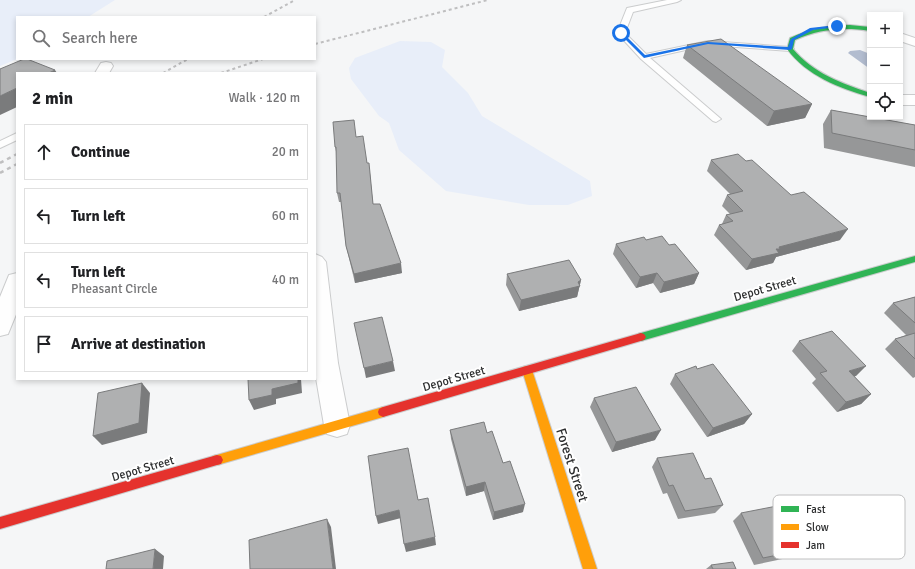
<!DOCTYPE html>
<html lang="en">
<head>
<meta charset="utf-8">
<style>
  :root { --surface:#fff; --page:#f2f2f2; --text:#202124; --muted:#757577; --line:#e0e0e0 }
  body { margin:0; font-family:Signika,sans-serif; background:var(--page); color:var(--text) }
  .controls { position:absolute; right:12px; top:12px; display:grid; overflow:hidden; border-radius:0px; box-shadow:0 2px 6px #0003 }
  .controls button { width:36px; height:36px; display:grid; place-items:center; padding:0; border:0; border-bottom:1px solid var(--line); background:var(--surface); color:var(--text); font:20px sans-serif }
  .stop { position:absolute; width:12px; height:12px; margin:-9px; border:3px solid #1a73e8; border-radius:50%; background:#fff }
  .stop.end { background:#1a73e8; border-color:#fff; box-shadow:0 1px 4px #0008 }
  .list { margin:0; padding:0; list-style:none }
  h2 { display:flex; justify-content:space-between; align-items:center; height:52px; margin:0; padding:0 16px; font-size:17px }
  h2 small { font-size:13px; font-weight:400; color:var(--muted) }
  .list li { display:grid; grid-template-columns:26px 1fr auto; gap:12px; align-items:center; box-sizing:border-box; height:56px; margin:0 8px 8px; padding:0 8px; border:1px solid var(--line); border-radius:0px }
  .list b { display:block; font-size:15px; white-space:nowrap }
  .list p { margin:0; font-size:13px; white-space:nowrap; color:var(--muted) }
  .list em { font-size:13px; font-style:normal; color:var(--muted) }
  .icon { flex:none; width:22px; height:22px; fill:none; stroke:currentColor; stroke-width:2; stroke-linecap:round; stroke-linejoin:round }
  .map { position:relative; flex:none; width:915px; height:569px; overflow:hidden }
  .search { position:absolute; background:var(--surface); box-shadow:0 2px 6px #0003; left:16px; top:16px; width:300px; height:44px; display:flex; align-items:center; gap:10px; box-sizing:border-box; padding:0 14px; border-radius:0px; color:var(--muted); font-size:15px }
  .panel { position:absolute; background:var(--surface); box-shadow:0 2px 6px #0003; left:16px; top:72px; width:300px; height:308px; border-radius:0px }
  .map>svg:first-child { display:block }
</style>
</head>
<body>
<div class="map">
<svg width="915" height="569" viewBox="0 0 915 569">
  <rect width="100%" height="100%" fill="#f5f6f7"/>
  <!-- green -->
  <path fill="#e8eef9" d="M0,0H115L88,17H17V59L0,66Z
    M400,41L431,42L445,50L442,67L468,93L482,116L590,181L592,196L568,205H529L446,191L399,150L389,123L379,116L351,79L349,68L355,58Z"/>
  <!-- water -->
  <path fill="#b2bccf" d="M860,50L870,54V69L848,53L850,51Z"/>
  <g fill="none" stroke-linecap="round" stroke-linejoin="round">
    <!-- lane casing -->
    <g stroke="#cbcccd" stroke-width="2">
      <path id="lane" d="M667,0H681L677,2L633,12L625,33L646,54L708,41L790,47L794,49L790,51L708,45L650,58L721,119L716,122L713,121L641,59L617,33L627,8Z
        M17,133V140L0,148V141Z"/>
    </g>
    <!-- street casing -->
    <g stroke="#cbcccd" stroke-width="2">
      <path id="street" d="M900,33L915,38V46L900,41Z
        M106,62L111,63L113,66L109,73H95L101,63Z
        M900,95H915V105H900Z
        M315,254L322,257L326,262L338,363L350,425L347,434L337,437L327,434L324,425L315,372Z
        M17,273V312L8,334L0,336V297L9,275Z"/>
    </g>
    <!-- fast casing -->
    <g stroke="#cbcccd" stroke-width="2">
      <path id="fast" d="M850,25L870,27V31C843,27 820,29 795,40L793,49C813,73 841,83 870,93V97C839,88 807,76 787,49L790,38C809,29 828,25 850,25Z
        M915,256V262L641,341L638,340L636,337L638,334L641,333Z"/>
    </g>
    <!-- slow casing -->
    <g stroke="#cbcccd" stroke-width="2">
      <path id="slow" d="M527,366L531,367L532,370L597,569H583L522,370L523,367Z
        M383,407L387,409L388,412L387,415L383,417L217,465L213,464L211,460L213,456L217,455Z"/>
    </g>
    <!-- jam casing -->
    <g stroke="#cbcccd" stroke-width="2">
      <path id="jam" d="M641,333L644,334L646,337L644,340L383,417L379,415L378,412L379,409L383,407Z
        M217,455L221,456L223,460L221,464L217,465L0,529V517Z"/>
    </g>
    <!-- lane -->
    <use href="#lane" fill="#fefefe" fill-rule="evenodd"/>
    <!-- street -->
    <use href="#street" fill="#fefefe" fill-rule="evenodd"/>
    <!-- fast -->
    <use href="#fast" fill="#30b455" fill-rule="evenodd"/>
    <!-- slow -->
    <use href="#slow" fill="#ff9f0a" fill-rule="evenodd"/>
    <!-- jam -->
    <use href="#jam" fill="#e5322d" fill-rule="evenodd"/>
    <!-- rail-far1 -->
    <path stroke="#bfbfc0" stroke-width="2" stroke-dasharray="3 3" stroke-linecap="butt" d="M264,17L295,0
      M315,44L488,0
      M163,73L188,59
      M221,73L263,59"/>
    <!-- rail -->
    <path stroke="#bfbfc0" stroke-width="2.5" stroke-dasharray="4 4" stroke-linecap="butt" d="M0,163L17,154
      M0,173L17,164"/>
  </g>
  <!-- wall -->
  <path fill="#969798" d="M687,45L812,104L805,118L767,126L683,58Z
    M831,110L915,125V167L824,148L823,124Z
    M356,137L367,163L370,173L373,204L402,273L355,283L346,246L341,202H339L337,193V156L335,147Z
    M711,160L840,240L776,257L773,263L746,270L714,235L719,225L722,224L726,215L730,214L722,206L727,195L730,194L707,171Z
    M646,240L669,245L699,273L694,284L660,293L653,283L636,288L613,254L616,244Z
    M507,274L581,280L577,297L519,311L506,285Z
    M915,297V377L913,378L885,349L895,339L906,335L884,313L893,303Z
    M799,341L856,376H854L871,394L861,404L837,412L812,383L816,379L792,351Z
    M697,369L752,414L744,424L707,437L670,384L675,374Z
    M594,398L655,440L612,452L590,407Z
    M450,430L487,433L503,463L523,512L493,520L484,491L466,496L451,439Z
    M657,458L705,479L723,505L715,513L678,519L667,493L663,494L652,467Z
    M741,513L802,550L792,557L754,565L733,521Z
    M711,565L736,569H706Z"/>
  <!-- shaded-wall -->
  <path fill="#7a7b7c" d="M55,70L57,73H49Z
    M17,88V107L0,115V96Z
    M812,104L805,118L767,126L774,111Z
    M848,229L840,240L776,257L773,263L746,270L752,259L776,249L779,247Z
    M401,263L402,273L355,283L354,274Z
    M657,273L653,283L636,288L640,277Z
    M699,273L694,284L660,293L664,282Z
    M581,280L577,297L519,311L521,300L578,282Z
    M393,361L395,371L366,378L364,368Z
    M866,366L856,376L840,381L849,371Z
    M298,379H301L302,393L276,399V404L254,410L249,400L272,389Z
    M142,383L150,393L147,433L102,445L93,436Z
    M871,394L861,404L837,412L846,402Z
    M752,414L744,424L707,437L713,428Z
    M661,430L655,440L612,452L616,442Z
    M485,482L484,491L466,496V487Z
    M525,504L523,512L493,520L494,512Z
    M399,510L401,518L378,524L376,516Z
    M327,519L331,527L336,569H333Z
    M435,537L436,545L406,552L404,544Z
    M155,549L164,556L163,569H153Z"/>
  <!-- building -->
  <path fill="#afb0b1" stroke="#7a7b7c" d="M721,39L812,104L774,111L687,45Z
    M24,59H27L55,70L49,73H17V88L0,96V69Z
    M831,110L915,125V150L832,133Z
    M354,120L356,137L363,136L367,163H369L373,204H380L401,263L354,274L346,246L340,193H337L336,147H335L333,122Z
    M738,154L746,161L752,160L791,195L804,192L848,229L779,247L780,249H776L779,253L752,259L719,225L733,221L726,215L743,211L727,195L743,191L711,160Z
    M662,236L669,245L675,244L699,273L664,282L657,273L640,277L616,244L644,237L646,240Z
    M569,260L581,280L578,282L580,286L521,300L507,274Z
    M915,297V323L893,303Z
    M382,317L393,361L364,368L354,323Z
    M832,331L866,366L849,371L871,394L846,402L820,373L827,371L799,341Z
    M915,333V359L895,339Z
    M713,364L752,414L713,428L675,374L696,366L697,369Z
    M248,379H298V383L272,389V395L249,400Z
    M142,383L139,423L93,436L98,393Z
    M636,387L661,430L616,442L594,398Z
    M484,422L487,433L492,431L503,463L510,461L525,504L494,512L485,482L466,487L450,430Z
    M408,448L418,500L428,498L435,537L404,544L399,510L376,516L368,456Z
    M693,453L705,479L711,478L723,505L685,511L673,485L669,486L657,458Z
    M777,506L802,550L763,558L741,513Z
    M327,519L333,569H250L249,540Z
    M155,549L153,569H106L107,561Z
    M733,562L736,569H713L711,565Z"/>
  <!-- route -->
  <path fill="#1a73e8" d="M837,25L838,27L813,30L794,40L792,49L790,50L708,44L644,58L619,33L622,32L645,55L708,42L788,47L791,39L810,28Z"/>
  <g text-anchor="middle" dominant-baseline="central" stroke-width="4" stroke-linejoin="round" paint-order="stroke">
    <!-- street labels -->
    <g font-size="12" fill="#2d2e2f" stroke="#fff">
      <text transform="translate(765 289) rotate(-16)">Depot Street</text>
      <text transform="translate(454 379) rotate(-16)">Depot Street</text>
      <text transform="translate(143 469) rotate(-16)">Depot Street</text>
    </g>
    <!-- near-street labels -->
    <g font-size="14" fill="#2d2e2f" stroke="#fff">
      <text transform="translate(572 465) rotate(72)">Forest Street</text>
    </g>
  </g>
  <!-- legend -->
  <rect x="773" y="495" width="132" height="64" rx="6" fill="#fff" stroke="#c0c0c1" stroke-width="1"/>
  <rect x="781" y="506" width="18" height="6" fill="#30b455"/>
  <rect x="781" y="524" width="18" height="6" fill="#ff9f0a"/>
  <rect x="781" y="542" width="18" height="6" fill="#e5322d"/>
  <g font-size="11" fill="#2d2e2f">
    <text x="806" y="513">Fast</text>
    <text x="806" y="531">Slow</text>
    <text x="806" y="549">Jam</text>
  </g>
</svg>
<div class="controls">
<button>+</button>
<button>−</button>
<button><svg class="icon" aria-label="locate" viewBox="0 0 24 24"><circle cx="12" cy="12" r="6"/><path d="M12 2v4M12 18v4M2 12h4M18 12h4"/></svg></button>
</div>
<div class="stop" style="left:621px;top:33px"></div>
<div class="stop end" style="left:837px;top:26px"></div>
<div class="search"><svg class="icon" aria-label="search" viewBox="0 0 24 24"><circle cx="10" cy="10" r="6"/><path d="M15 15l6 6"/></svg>Search here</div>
<section class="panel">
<h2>2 min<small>Walk · 120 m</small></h2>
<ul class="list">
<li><svg class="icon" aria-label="ahead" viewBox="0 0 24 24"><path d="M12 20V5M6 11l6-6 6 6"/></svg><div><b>Continue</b></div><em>20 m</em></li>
<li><svg class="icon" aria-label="left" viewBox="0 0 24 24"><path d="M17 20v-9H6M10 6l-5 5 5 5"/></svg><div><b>Turn left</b></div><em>60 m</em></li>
<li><svg class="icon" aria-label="left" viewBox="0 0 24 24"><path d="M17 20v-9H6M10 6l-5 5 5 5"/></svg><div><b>Turn left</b><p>Pheasant Circle</p></div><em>40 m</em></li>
<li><svg class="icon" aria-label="arrive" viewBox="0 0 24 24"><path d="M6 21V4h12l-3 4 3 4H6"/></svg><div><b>Arrive at destination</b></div></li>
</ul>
</section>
</div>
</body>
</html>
